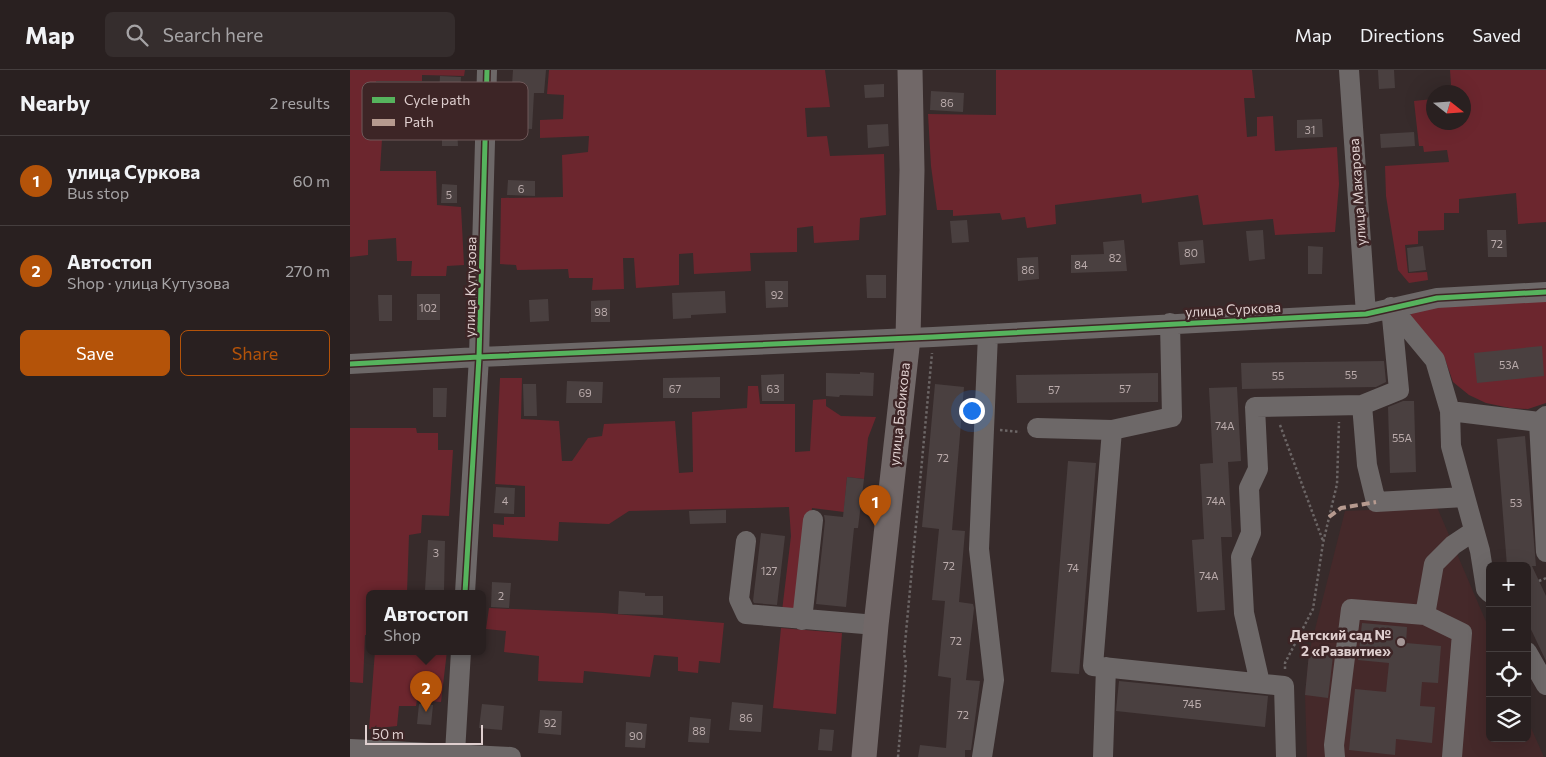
<!DOCTYPE html>
<html lang="en">
<head>
<meta charset="utf-8">
<style>
  :root { --surface:#292020; --page:#352d2d; --text:#f1f3f6; --muted:#a5a3a5; --line:#453e3e; --accent:#b45309 }
  body { margin:0; font-family:Commissioner,sans-serif; background:var(--page); color:var(--text) }
  .controls { position:absolute; right:15px; bottom:15px; display:grid; overflow:hidden; border-radius:8px; box-shadow:0 5px 20px #0002 }
  .controls button { width:45px; height:45px; display:grid; place-items:center; padding:0; border:0; border-bottom:1px solid var(--line); background:var(--surface); color:var(--text); font:25px sans-serif }
  .compass { position:absolute; left:1076px; top:15px; width:45px; height:45px; border-radius:50%; background:var(--surface); box-shadow:0 5px 20px #0002; rotate:107deg }
  .scale { position:absolute; left:15px; bottom:12px; width:118px; box-sizing:border-box; padding-left:5px; border:2px solid #dfcfcf; border-top:0; font-size:14px; line-height:18px; white-space:nowrap; color:#dfcfcf; -webkit-text-stroke:4px #3d2526; paint-order:stroke }
  .you { position:absolute; left:621px; top:340px; width:18px; height:18px; margin:-12px; border:4px solid #fff; border-radius:50%; background:#1a73e8; box-shadow:0 0 0 8px #1a73e833 }
  .badge { display:grid; place-items:center; width:32px; height:32px; border-radius:50%; background:var(--accent); color:#fff; font-size:16px; font-weight:700 }
  .pin { position:absolute; translate:-50% -41px; filter:drop-shadow(0 1px 2px #0008) }
  .pin::after { content:''; position:absolute; top:26px; width:18px; height:15px; background:inherit; clip-path:polygon(0 0,100% 0,50% 100%) }
  .popup { position:absolute; left:16px; top:520px; width:120px; height:65px; box-sizing:border-box; display:grid; place-content:center; border-radius:8px; background:var(--surface); filter:drop-shadow(0 1px 4px #0005); font-size:16px; white-space:nowrap; color:var(--muted) }
  .popup b { font-size:19px; color:var(--text) }
  .popup::after { content:''; position:absolute; left:50%; top:100%; margin-left:-10px; border:10px solid transparent; border-top-color:var(--surface) }
  .list { margin:0; padding:0; list-style:none }
  h2 { display:flex; justify-content:space-between; align-items:center; height:65px; margin:0; padding:0 20px; font-size:21px }
  h2 small { font-size:16px; font-weight:400; color:var(--muted) }
  .list li { display:grid; grid-template-columns:32px 1fr auto; gap:15px; align-items:center; box-sizing:border-box; height:90px; padding:0 20px; border-top:1px solid var(--line) }
  .list b { display:block; font-size:19px; white-space:nowrap }
  .list p { margin:0; font-size:16px; white-space:nowrap; color:var(--muted) }
  .list em { font-size:16px; font-style:normal; color:var(--muted) }
  .actions { display:flex; gap:10px; padding:15px 20px }
  .actions a { flex:1; padding:11px 0; border:1px solid var(--accent); border-radius:8px; text-align:center; font-size:18px; color:var(--accent) }
  .actions .main { background:var(--accent); color:#fff }
  .icon { flex:none; width:28px; height:28px; fill:none; stroke:currentColor; stroke-width:2; stroke-linecap:round; stroke-linejoin:round }
  .map { position:relative; flex:none; width:1196px; height:687px; overflow:hidden }
  header { display:flex; align-items:center; gap:30px; box-sizing:border-box; height:70px; padding:0 25px; background:var(--surface); border-bottom:1px solid var(--line) }
  header strong { font-size:24px }
  nav { display:flex; gap:28px; margin-inline-start:auto; font-size:18px }
  .search { width:350px; height:45px; background:var(--page); display:flex; align-items:center; gap:12px; box-sizing:border-box; padding:0 18px; border-radius:8px; color:var(--muted); font-size:19px }
  main { display:flex }
  aside { flex:1; background:var(--surface) }
  .map>svg:first-child { display:block }
</style>
</head>
<body>
<header>
<strong>Map</strong>
<div class="search"><svg class="icon" aria-label="search" viewBox="0 0 24 24"><circle cx="10" cy="10" r="6"/><path d="M15 15l6 6"/></svg>Search here</div>
<nav><a>Map</a><a>Directions</a><a>Saved</a></nav>
</header>
<main>
<aside>
<h2>Nearby<small>2 results</small></h2>
<ul class="list">
<li><span class="badge">1</span><div><b>улица Суркова</b><p>Bus stop</p></div><em>60 m</em></li>
<li><span class="badge">2</span><div><b>Автостоп</b><p>Shop · улица Кутузова</p></div><em>270 m</em></li>
</ul>
<div class="actions"><a class="main">Save</a><a>Share</a></div>
</aside>
<div class="map">
<svg width="1196" height="687" viewBox="0 0 1196 687">
  <rect width="100%" height="100%" fill="#372b2b"/>
  <!-- built -->
  <path fill="#45292a" d="M1087,437L1140,561V668H1177V649L1194,687H957L955,625L959,583L995,441Z"/>
  <!-- green -->
  <path fill="#6c262e" d="M0,0H115L114,6L72,5V11H26V28L65,29L66,44H48L47,68L32,69L30,101H86L87,135L111,137L114,195L97,196L96,206H61L62,191H47L46,168L18,170V185L0,187Z
    M199,0H475L480,37L455,38L457,67L477,66L480,86L534,84L536,145L510,148L509,170L464,173L463,156L447,158V182L400,183L401,201L344,204L343,183L329,184V215L286,218L284,188H273L274,219L242,220L243,208H219L218,199L167,200L166,195L150,194L151,128L213,127L212,85L238,82L239,66L190,68V50L213,49L214,25L197,24Z
    M646,0H902L905,28H894L897,67L907,66V47L923,46L925,81L987,77L989,114L985,162L925,165L923,149L853,155L848,125L792,133L791,124L705,135L706,154L677,158L675,147L652,150L650,143L603,146V140H587L581,96L578,44L646,45Z
    M1100,0H1196V152L1168,154L1166,123L1109,129V143H1094V160L1068,161V174L1055,175L1058,203L1077,202L1078,210L1059,213L1048,200L1036,126L1035,96L1099,92L1097,80L1074,82L1073,76H1069L1064,31L1083,29L1084,52H1114V22H1090V17L1101,15Z
    M1196,227V333L1178,339L1160,338L1136,333L1119,325L1103,312L1095,289L1057,248L1067,238Z
    M150,308H172L171,349L209,351L212,391H222L238,368L252,366L254,354L325,351L329,403L343,402L342,342L397,338L398,316H408L410,334H445V382L460,381L463,330L476,329V336L491,346L526,347L518,368L514,409L497,407L494,442L462,438L450,542L432,541L441,466L439,437L279,441L259,454L209,452L208,471L143,467V454L154,455V447H175V416L145,414Z
    M0,358H66L67,363H88V380H103L99,446L72,445L71,463L59,465L57,523H20V565H15L13,613L0,612Z
    M139,538L253,543L374,553L370,593L349,591L348,603L328,601V587L304,585L300,607L234,601L233,613L188,611L189,586L154,582L156,561L136,559Z
    M431,558L492,563L486,644L423,638Z
    M25,581H97L91,632L67,630L66,636H49L47,656L19,659Z"/>
  <!-- building -->
  <path fill="#4a4040" d="M163,0H196L194,23H184L182,59L159,58Z
    M1028,0H1044L1045,18L1029,19Z
    M90,6L111,7L110,25L89,24Z
    M534,14V27L515,28L514,15Z
    M581,21L614,23L613,42L580,40Z
    M972,49L973,67L947,68V50Z
    M538,54L539,76L518,78L517,55Z
    M92,58H107L108,76H92Z
    M1064,62L1065,76L1031,78L1030,64Z
    M158,110L185,111V126L157,125Z
    M92,114L107,115V133H91Z
    M617,150L619,172L602,173L600,151Z
    M913,160L915,189L899,191L896,161Z
    M1137,160H1156L1157,187H1138Z
    M774,170L777,201L721,203V185L754,184L753,172Z
    M853,170L855,193L830,195L828,172Z
    M958,176L973,177L972,204H958Z
    M1073,176L1076,200L1059,202L1057,178Z
    M688,187L689,209L668,211L667,188Z
    M516,205H536V228H517Z
    M415,211H438V237L416,238Z
    M375,221L376,243L341,245V248L323,249L322,223Z
    M67,224H90V250H67Z
    M28,225H42V251H29Z
    M198,229L199,251L180,252L179,230Z
    M260,230V252H241V231Z
    M1192,276L1194,306L1127,313L1124,283Z
    M1034,291L1036,312L1026,317L892,319L891,293Z
    M510,302L524,303L523,326L490,325L489,327L476,326V303L510,304Z
    M808,303V332L667,333L666,305Z
    M434,304V331H412L411,305Z
    M370,307V328H313V308Z
    M217,311L253,312L252,333H216Z
    M173,314H186L187,346H174Z
    M585,314L614,317L602,460L615,461L609,532L623,534L624,538L616,610L630,611L621,680H615V687H568L570,675L596,678L601,608L588,606L595,531L582,530L589,459L572,457Z
    M887,317L891,391L878,392L882,467H871L875,540L847,542L842,470L854,469L850,394L863,393L859,318Z
    M83,318H97L96,347H83Z
    M1053,331H1064L1066,402L1040,403L1038,337Z
    M1175,366L1186,496H1182L1196,526V591L1177,551V496H1157L1147,369Z
    M718,391L746,393L729,604L701,602Z
    M497,407L514,409L508,458H504L496,537L466,534L475,451L474,445L493,447Z
    M146,417L165,418L164,444L144,443Z
    M376,440V453L340,454L339,441Z
    M411,463L435,466L427,535L404,533L403,531Z
    M78,470L95,471L94,521L75,520Z
    M142,512L161,513L159,538L141,537Z
    M269,521L295,523V526H313V545L268,544Z
    M1012,553L1057,557L1056,573L1091,576L1088,613L1072,612L1070,636L1085,637L1082,673L1046,669L1045,685L999,680L1005,619L1036,622L1039,593L1008,590Z
    M959,583L983,586L978,628L955,625Z
    M769,611L918,626L915,657L766,641Z
    M382,632L413,635L411,662L379,660Z
    M69,634L83,635L81,655L67,654Z
    M132,634L154,636L152,660L129,658Z
    M190,640L212,641L211,665L188,663Z
    M340,647L361,649L359,673L338,672Z
    M276,652L297,654L295,678L275,677Z
    M470,659L484,660L482,681L468,680Z"/>
  <g fill="none" stroke-linecap="round" stroke-linejoin="round">
    <!-- path -->
    <path stroke="#6c6666" stroke-width="2.5" stroke-dasharray="2.5 2.5" stroke-linecap="butt" d="M930,355L973,471
      M650,360L670,362
      M1189,511L1196,508
      M935,599V593L963,539L973,473L987,414L989,352
      M548,687L556,593L554,584L582,283"/>
    <!-- minor -->
    <path stroke="#6d6868" stroke-width="20" d="M999,0L1016,244
      M1041,237L1085,290L1100,341L1101,376L1115,427
      M820,253L822,347L762,360L743,596L934,616L936,687
      M0,294L129,287L583,267L1016,244L1087,228L1196,222
      M1012,335L1017,395L1026,432L1115,427L1130,481L1136,519L1140,523
      M1100,341L1189,352L1196,346
      M1189,352L1196,482
      M687,358L762,360
      M396,471L389,529L396,544L526,555
      M115,523L129,287L137,0
      M1075,545L1084,494L1103,475L1124,461
      M452,550L463,450
      M1177,582L1196,615
      M910,613L894,543L891,487L901,463L899,418L908,399L905,337L1012,335L1049,320L1041,237
      M0,679L161,687
      M105,683L111,581
      M632,687L644,610L629,479L638,264
      M753,687L756,597
      M985,687L984,675L1001,539L1075,545L1112,563L1102,687"/>
    <!-- major -->
    <path stroke="#716868" stroke-width="25" d="M514,687L526,555L558,268L562,100L560,0"/>
    <!-- quiet -->
    <path stroke="#b69a8f" stroke-width="4" stroke-dasharray="8 4" stroke-linecap="butt" d="M979,447L991,438L1026,432"/>
    <!-- cycleway casing -->
    <g stroke="#3d2526" stroke-width="8">
      <path id="cycleway" d="M0,294L129,287L583,267L1016,244L1087,228L1196,222
        M115,523L129,287L137,0"/>
    </g>
    <!-- cycleway -->
    <use href="#cycleway" stroke="#56b35d" stroke-width="5"/>
  </g>
  <!-- markers -->
  <circle fill="#a49696" stroke="#3d2526" stroke-width="2" cx="1051" cy="572" r="5"/>
  <g text-anchor="middle" dominant-baseline="central" stroke-width="5" stroke-linejoin="round" paint-order="stroke">
    <!-- number labels -->
    <g font-size="11" fill="#baabab">
      <text x="597" y="32">86</text>
      <text x="960" y="59">31</text>
      <text x="171" y="118">6</text>
      <text x="99" y="124">5</text>
      <text x="1147" y="173">72</text>
      <text x="841" y="182">80</text>
      <text x="765" y="187">82</text>
      <text x="731" y="194">84</text>
      <text x="678" y="199">86</text>
      <text x="427" y="224">92</text>
      <text x="78" y="237">102</text>
      <text x="251" y="241">98</text>
      <text x="1159" y="294">53А</text>
      <text x="1001" y="304">55</text>
      <text x="928" y="305">55</text>
      <text x="325" y="318">67</text>
      <text x="423" y="318">63</text>
      <text x="775" y="318">57</text>
      <text x="704" y="319">57</text>
      <text x="235" y="322">69</text>
      <text x="875" y="355">74А</text>
      <text x="1052" y="367">55А</text>
      <text x="593" y="387">72</text>
      <text x="155" y="430">4</text>
      <text x="866" y="430">74А</text>
      <text x="1166" y="432">53</text>
      <text x="86" y="482">3</text>
      <text x="599" y="495">72</text>
      <text x="723" y="497">74</text>
      <text x="419" y="500">127</text>
      <text x="859" y="505">74А</text>
      <text x="151" y="525">2</text>
      <text x="606" y="570">72</text>
      <text x="842" y="633">74Б</text>
      <text x="613" y="644">72</text>
      <text x="396" y="647">86</text>
      <text x="200" y="652">92</text>
      <text x="349" y="660">88</text>
      <text x="286" y="665">90</text>
    </g>
    <!-- street labels -->
    <g font-size="14" fill="#dfcfcf" stroke="#3d2526">
      <text transform="translate(1007 122) rotate(-94)">улица Макарова</text>
      <text transform="translate(120 217) rotate(-89)">улица Кутузова</text>
      <text transform="translate(883 239) rotate(-3)">улица Суркова</text>
      <text transform="translate(549 344) rotate(-84)">улица Бабикова</text>
    </g>
    <!-- poi labels -->
    <g font-size="14" font-weight="bold" fill="#dfcfcf" stroke="#3d2526" text-anchor="end">
      <text x="1041" y="564">Детский сад №<tspan x="1041" dy="16">2 «Развитие»</tspan></text>
    </g>
  </g>
  <!-- legend -->
  <rect x="12" y="12" width="166" height="58" rx="8" fill="#3d2526" stroke="#6e5859" stroke-width="1"/>
  <rect x="22" y="27" width="23" height="6" fill="#56b35d"/>
  <rect x="22" y="49" width="23" height="7" fill="#b69a8f"/>
  <g font-size="14" fill="#dfcfcf">
    <text x="54" y="35">Cycle path</text>
    <text x="54" y="57">Path</text>
  </g>
</svg>
<div class="controls">
<button>+</button>
<button>−</button>
<button><svg class="icon" aria-label="locate" viewBox="0 0 24 24"><circle cx="12" cy="12" r="6"/><path d="M12 2v4M12 18v4M2 12h4M18 12h4"/></svg></button>
<button><svg class="icon" aria-label="layers" viewBox="0 0 24 24"><path d="M12 4l9 5-9 5-9-5zM3 14l9 5 9-5"/></svg></button>
</div>
<svg class="compass" viewBox="-18 -18 36 36"><path d="M0-13l5 13h-10z" fill="#e53935"/><path d="M0 13l5-13h-10z" fill="#a5a3a5"/></svg>
<div class="scale">50 m</div>
<div class="you"></div>
<div class="pin badge" style="left:525px;top:456px">1</div>
<div class="pin badge" style="left:76px;top:642px">2</div>
<div class="popup"><b>Автостоп</b>Shop</div>
</div>
</main>
</body>
</html>
